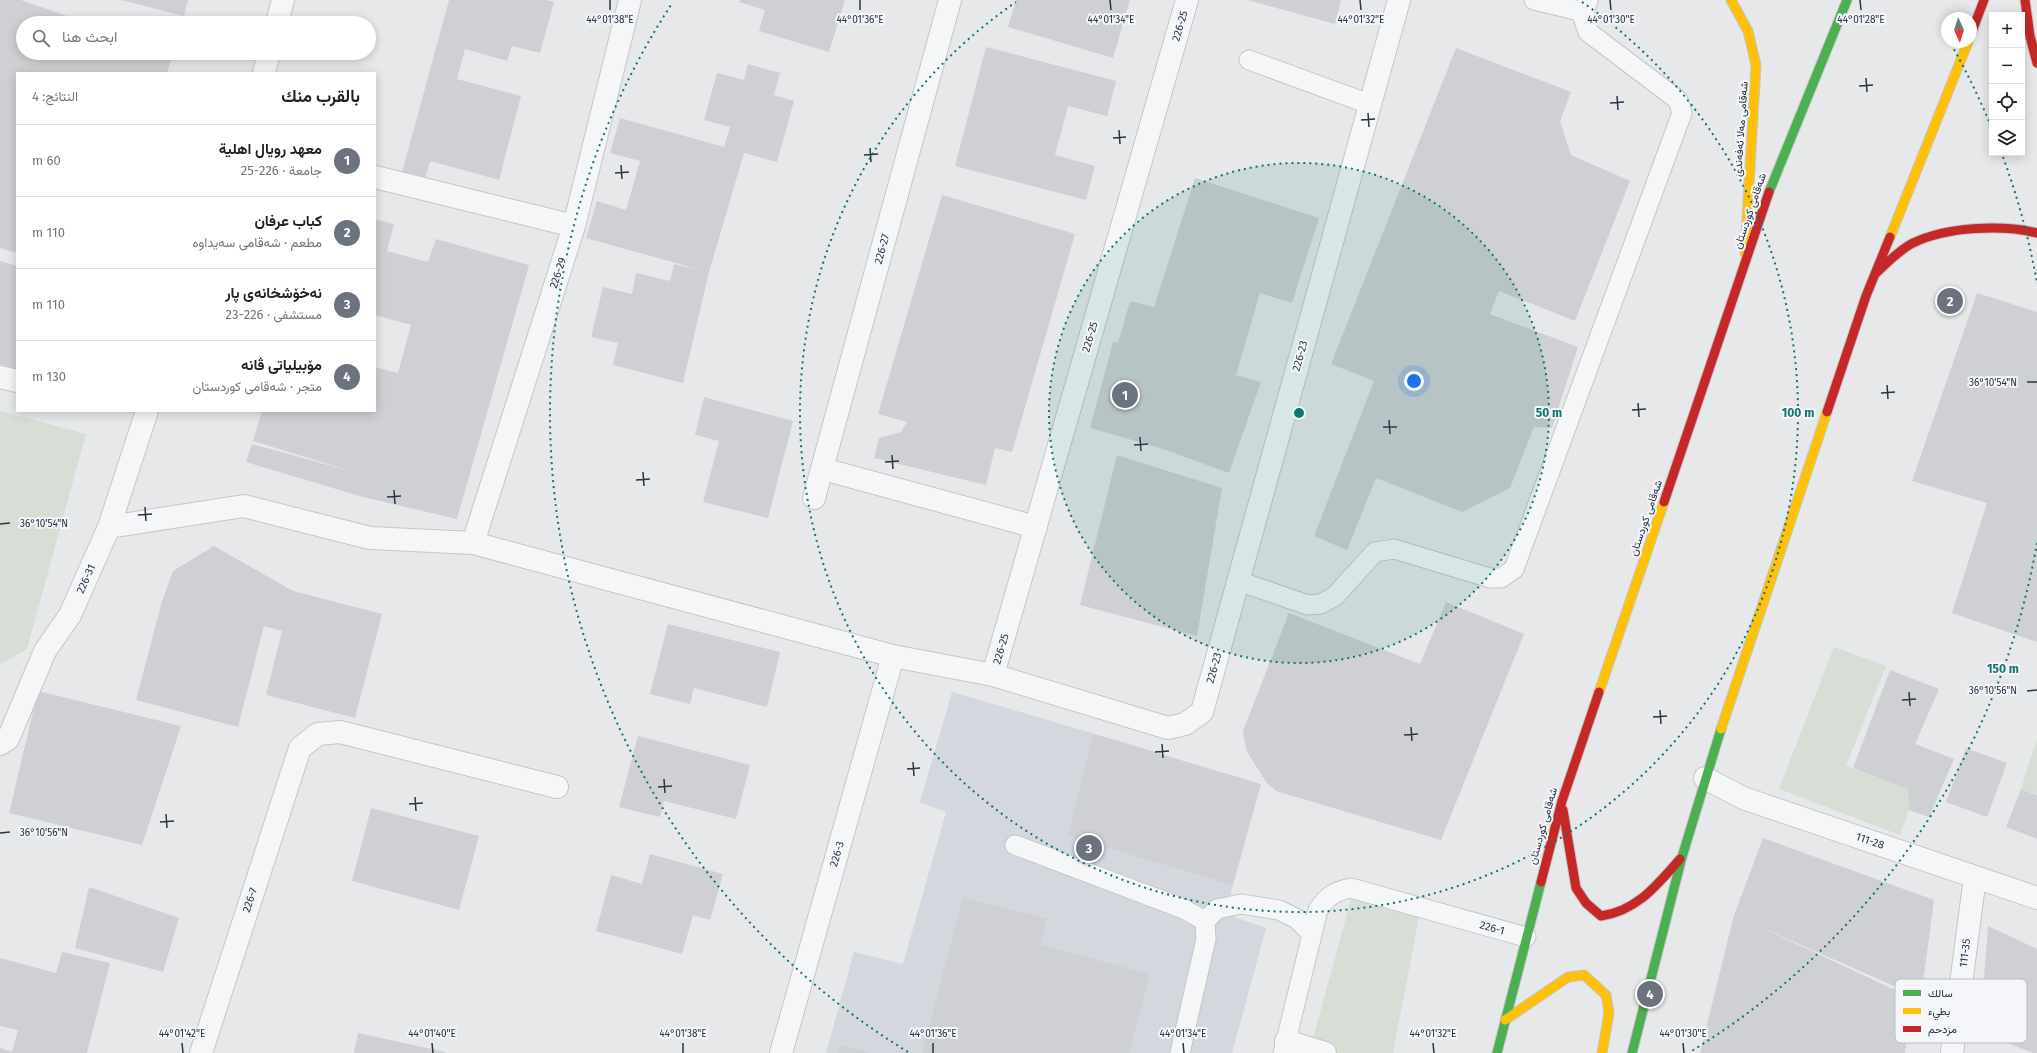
<!DOCTYPE html>
<html lang="ar">
<head>
<meta charset="utf-8">
<style>
  :root { --surface:#fff; --page:#f2f2f2; --text:#222; --muted:#767676; --line:#e0e0e0; --accent:#6c737f }
  body { margin:0; font-family:"Fira Sans",Vazirmatn,sans-serif; background:var(--page); color:var(--text); direction:rtl }
  .controls { position:absolute; right:12px; top:12px; display:grid; overflow:hidden; border-radius:0px; box-shadow:0 2px 10px #0003 }
  .controls button { width:36px; height:36px; display:grid; place-items:center; padding:0; border:0; border-bottom:1px solid var(--line); background:var(--surface); color:var(--text); font:20px sans-serif }
  .compass { position:absolute; left:1941px; top:12px; width:36px; height:36px; border-radius:50%; background:var(--surface); box-shadow:0 2px 10px #0003; rotate:176deg }
  .you { position:absolute; left:1414px; top:381px; width:14px; height:14px; margin:-10px; border:3px solid #fff; border-radius:50%; background:#1a73e8; box-shadow:0 0 0 6px #1a73e833 }
  .badge { display:grid; place-items:center; width:26px; height:26px; border-radius:50%; background:var(--accent); color:#fff; font-size:13px; font-weight:700 }
  .pin { position:absolute; translate:-50% -50%; border:2px solid #fff; box-shadow:0 1px 4px #0006 }
  .list { margin:0; padding:0; list-style:none }
  h2 { display:flex; justify-content:space-between; align-items:center; height:52px; margin:0; padding:0 16px; font-size:17px }
  h2 small { font-size:13px; font-weight:400; color:var(--muted) }
  .list li { display:grid; grid-template-columns:26px 1fr auto; gap:12px; align-items:center; box-sizing:border-box; height:72px; padding:0 16px; border-top:1px solid var(--line) }
  .list b { display:block; font-size:15px; white-space:nowrap }
  .list p { margin:0; font-size:13px; white-space:nowrap; color:var(--muted) }
  .list em { font-size:13px; font-style:normal; color:var(--muted) }
  .icon { flex:none; width:22px; height:22px; fill:none; stroke:currentColor; stroke-width:2; stroke-linecap:round; stroke-linejoin:round }
  .map { position:relative; flex:none; width:2037px; height:1053px; overflow:hidden; direction:ltr }
  .search { position:absolute; background:var(--surface); box-shadow:0 2px 10px #0003; left:16px; top:16px; width:360px; height:44px; display:flex; align-items:center; gap:10px; box-sizing:border-box; padding:0 14px; border-radius:22px; color:var(--muted); font-size:15px }
  .panel { position:absolute; background:var(--surface); box-shadow:0 2px 10px #0003; left:16px; top:72px; width:360px; height:340px; border-radius:0px; direction:rtl }
  .map>svg:first-child { display:block }
</style>
</head>
<body>
<div class="map">
<svg width="2037" height="1053" viewBox="0 0 2037 1053">
  <rect width="100%" height="100%" fill="#e6e8ea"/>
  <!-- built -->
  <path fill="#d4d7dd" d="M952,692L1143,748L1201,768L1233,885L1225,914L1266,928L1232,1053H826L854,952L903,964L946,812L920,802Z"/>
  <!-- green -->
  <path fill="#d6ded6" d="M0,411L86,434L27,649L0,665Z
    M1834,647L1886,666L1846,766L1908,789L1909,810L1900,835L1779,789Z
    M2037,738V794L2021,789Z
    M1353,892L1420,912L1393,1053H1309Z"/>
  <!-- building -->
  <path fill="#ced0d3" d="M0,0H21L87,23H23V53H173L167,73H17V253L0,248Z
    M121,0H188L184,16Z
    M449,0H546L554,2L540,53L512,46L507,61L465,49L457,79L521,96L499,180L430,161L423,186L400,180Z
    M740,0H845L829,52L759,31L765,10L739,2Z
    M1016,0H1130L1113,58L1008,27Z
    M1247,0H1341L1335,24Z
    M986,47L1116,81L1107,116L1068,106L1055,155L1095,166L1086,200L955,166Z
    M1456,48L1571,92L1560,121L1571,155L1630,181L1575,321L1499,291L1490,314L1578,347L1552,428L1534,427L1510,488L1462,512L1376,478L1347,550L1314,536L1374,381L1331,364Z
    M748,64L780,73L774,95L794,101L777,162L744,153L709,272L683,383L613,365L618,343L591,337L603,287L632,294L636,273L670,281L674,264L701,270L586,238L597,201L626,210L640,161L610,153L620,118L724,147L730,127L704,120L717,73L744,80Z
    M1195,178L1319,218L1292,303L1260,293L1236,375L1261,382L1229,473L1160,448L1090,428L1113,342L1118,343L1130,301L1154,307Z
    M942,195L1075,234L1012,452L995,448L986,485L874,458L879,438L901,432L907,422L878,414Z
    M375,219L394,224L387,251L428,262L436,239L529,265L457,519L363,497L246,462L252,444L357,473L253,441L262,411H375V367L398,373L411,325L375,315Z
    M0,261L17,266V369L0,364Z
    M1977,293L2037,312V642L1952,613L1987,503L1912,481Z
    M704,397L793,421L768,518L703,502L719,441L695,435Z
    M1117,455L1222,488L1197,636L1080,605Z
    M214,546L293,591L382,614L355,718L266,695L282,631L264,626L238,727L136,700L162,601L173,571Z
    M1446,602L1524,634L1441,840L1276,791L1266,782L1249,755L1246,749L1243,731L1289,613L1420,664Z
    M668,624L780,652L767,707L694,688L690,704L650,694Z
    M1890,670L1939,689L1915,744L1954,759L1929,817L1909,810L1908,789L1853,768Z
    M38,691L181,726L142,845L9,813Z
    M1093,734L1261,784L1233,885L1068,836Z
    M638,736L750,765L736,819L664,801L660,817L619,807Z
    M1966,748L2007,763L1987,817L1946,802Z
    M2021,789L2037,795V839L2006,827Z
    M371,808L479,836L459,910L352,881Z
    M1763,838L1934,900L1921,998L1756,925L1912,998L1905,1053H1700L1734,915Z
    M650,854L723,874L710,920L693,915L682,954L596,931L611,875L642,884Z
    M89,887L179,918L163,972L75,948Z
    M963,897L1047,919L1040,945L1150,974L1129,1053H922Z
    M1988,926L2037,949V1053H2033L1980,1032Z
    M62,952L110,963L87,1053H0V1048L12,1052L18,1030L0,1026V958L56,973Z
    M358,1033L445,1052V1053H354Z
    M840,1045L868,1052V1053H838Z"/>
  <g fill="none" stroke-linecap="round" stroke-linejoin="round">
    <!-- lane casing -->
    <g stroke="#c4c6c8" stroke-width="21">
      <path id="lane" d="M1534,0L1584,12
        M1249,60L1369,104
        M1238,581L1308,605L1321,604L1335,596L1375,552L1394,549L1490,578H1501L1514,569L1682,113L1678,100L1588,32L1583,17L1588,0
        M1015,845L1184,909L1205,921L1206,939L1180,1053
        M1205,921L1217,909L1241,904L1279,910L1297,919L1311,933
        M1283,1053L1318,910C1326,897 1335,891 1351,888L1526,937"/>
    </g>
    <!-- street casing -->
    <g stroke="#c4c6c8" stroke-width="24">
      <path id="street" d="M277,23L283,0
        M264,73L269,53
        M375,177L574,226
        M0,377L17,381
        M823,469L1036,527
        M814,498L950,0
        M109,527L244,506L370,538L473,543L893,656L993,675L1168,728L1185,724L1202,712L1399,0
        M473,543L574,226L630,0
        M993,675L1187,0
        M0,744L8,739L45,651L70,615L109,527L147,411
        M1705,778L1743,798L2037,898
        M1286,1041L1325,1053
        M201,1053L300,748L318,734L340,732L557,787
        M781,1053L893,656
        M1952,1053L1975,877"/>
    </g>
    <!-- fast casing -->
    <g stroke="#c4c6c8" stroke-width="11">
      <path id="fast" d="M1769,192L1847,0
        M1497,1053L1541,882
        M1632,1053L1682,857L1721,729"/>
    </g>
    <!-- slow casing -->
    <g stroke="#c4c6c8" stroke-width="11">
      <path id="slow" d="M1731,0L1748,31L1756,65L1745,253
        M1890,237L1968,42
        M1599,692L1664,502
        M1721,729L1827,412
        M1505,1020L1568,977L1584,975L1606,995L1609,1013L1602,1053"/>
    </g>
    <!-- jam casing -->
    <g stroke="#c4c6c8" stroke-width="11">
      <path id="jam" d="M2025,0L2030,36L2037,63
        M1971,34L1984,0
        M1875,274C1887,263 1899,250 1913,243C1946,227 2002,224 2037,233
        M1827,412L1866,296L1890,237
        M1664,502L1769,192
        M1563,810L1576,888L1586,903L1601,916C1637,911 1657,885 1680,859
        M1541,882L1562,801L1599,692"/>
    </g>
    <!-- lane -->
    <use href="#lane" stroke="#f5f6f7" stroke-width="19"/>
    <!-- street -->
    <use href="#street" stroke="#f5f6f7" stroke-width="22"/>
    <!-- fast -->
    <use href="#fast" stroke="#4caf50" stroke-width="9"/>
    <!-- slow -->
    <use href="#slow" stroke="#ffc107" stroke-width="9"/>
    <!-- jam -->
    <use href="#jam" stroke="#c62828" stroke-width="9"/>
  </g>
  <!-- ticks -->
  <path fill="none" stroke="#2b3445" stroke-width="1.5" d="M610,0V10M860,0V10M1110,0L1111,10M1360,0L1361,10M1610,0L1611,10M1860,0L1861,10M1866,78L1867,92M1859,86L1873,85M1617,96L1618,110M1610,103L1624,102M1368,113L1369,127M1361,120L1375,119M1119,130L1120,144M1113,138L1126,137M870,148L871,162M864,155L878,154M621,165L622,179M615,173L629,172M2027,382H2037M1887,385L1888,399M1881,393L1895,392M1638,403L1639,417M1632,410L1646,409M1389,420L1390,434M1383,427H1397M1140,437L1141,451M1134,445L1148,444M892,455L893,469M885,462L899,461M643,472L644,486M636,480L650,479M394,490L395,504M387,497L401,496M145,507L146,521M138,515L152,514M0,524L10,523M2027,691L2037,690M1909,692L1910,706M1902,700L1916,699M1660,710L1661,724M1653,717L1667,716M1411,727L1412,741M1404,735L1418,734M1162,744L1163,758M1155,752L1169,751M913,762L914,776M907,769L920,768M664,779L665,793M658,787L672,786M415,797L416,811M409,804L423,803M166,814L167,828M160,822L174,821M0,833L10,832M182,1043L183,1053M432,1043L433,1053M683,1043V1053M933,1043V1053M1183,1043L1184,1053M1433,1043L1434,1053M1683,1043L1684,1053"/>
  <!-- distance rings -->
  <circle cx="1299" cy="413" r="250" fill="#0f766e" fill-opacity=".12"/>
  <g fill="none" stroke="#0f766e" stroke-width="2" stroke-dasharray="2 4">
    <circle cx="1299" cy="413" r="250"/>
    <path d="M1582 2A499 499 0 1 1 1016 2"/>
    <path d="M2037 543A749 749 0 0 1 1690 1052M908 1052A749 749 0 0 1 671 5M1951 44A749 749 0 0 1 1991 126M2003 157A749 749 0 0 1 2037 283"/>
  </g>
  <g text-anchor="middle" dominant-baseline="central" stroke-width="4" stroke-linejoin="round" paint-order="stroke">
    <!-- street labels -->
    <g font-size="11" fill="#2b3445" stroke="#f4f6f9">
      <text transform="translate(1180 26) rotate(-74)">226-25</text>
      <text transform="translate(1741 129) rotate(-86)">شەقامی مەلا ئەفەندی</text>
      <text transform="translate(1750 211) rotate(-71)">شەقامی کوردستان</text>
      <text transform="translate(882 249) rotate(-75)">226-27</text>
      <text transform="translate(558 273) rotate(-72)">226-29</text>
      <text transform="translate(1090 337) rotate(-74)">226-25</text>
      <text transform="translate(1300 356) rotate(-75)">226-23</text>
      <text transform="translate(1646 518) rotate(-71)">شەقامی کوردستان</text>
      <text transform="translate(86 579) rotate(-66)">226-31</text>
      <text transform="translate(1001 649) rotate(-74)">226-25</text>
      <text transform="translate(1214 668) rotate(-75)">226-23</text>
      <text transform="translate(1543 826) rotate(-74)">شەقامی کوردستان</text>
      <text transform="translate(1870 841) rotate(19)">111-28</text>
      <text transform="translate(837 854) rotate(-74)">226-3</text>
      <text transform="translate(250 900) rotate(-72)">226-7</text>
      <text transform="translate(1492 928) rotate(15)">226-1</text>
      <text transform="translate(1965 953) rotate(-83)">111-35</text>
    </g>
  </g>
  <!-- legend -->
  <rect x="1895" y="979" width="132" height="64" rx="6" fill="#f4f6f9" stroke="#b8bcc3" stroke-width="1"/>
  <rect x="1903" y="990" width="18" height="6" fill="#4caf50"/>
  <rect x="1903" y="1008" width="18" height="6" fill="#ffc107"/>
  <rect x="1903" y="1026" width="18" height="6" fill="#c62828"/>
  <g font-size="11" fill="#2b3445">
    <text x="1928" y="997">سالك</text>
    <text x="1928" y="1015">بطيء</text>
    <text x="1928" y="1033">مزدحم</text>
  </g>
  <g font-size="10" text-anchor="middle" fill="#2b3445" stroke="#f4f6f9" stroke-width="4" stroke-linejoin="round" paint-order="stroke">
    <text x="610" y="23">44°01'38"E</text>
    <text x="860" y="23">44°01'36"E</text>
    <text x="1111" y="23">44°01'34"E</text>
    <text x="1361" y="23">44°01'32"E</text>
    <text x="1611" y="23">44°01'30"E</text>
    <text x="1861" y="23">44°01'28"E</text>
    <text x="1993" y="386">36°10'54"N</text>
    <text x="44" y="527">36°10'54"N</text>
    <text x="1993" y="694">36°10'56"N</text>
    <text x="44" y="836">36°10'56"N</text>
    <text x="182" y="1037">44°01'42"E</text>
    <text x="432" y="1037">44°01'40"E</text>
    <text x="683" y="1037">44°01'38"E</text>
    <text x="933" y="1037">44°01'36"E</text>
    <text x="1183" y="1037">44°01'34"E</text>
    <text x="1433" y="1037">44°01'32"E</text>
    <text x="1683" y="1037">44°01'30"E</text>
  </g>
  <circle cx="1299" cy="413" r="6" fill="#0f766e" stroke="#f4f6f9" stroke-width="2"/>
  <g font-size="12" text-anchor="middle" font-weight="bold" fill="#0f766e" stroke="#f4f6f9" stroke-width="4" stroke-linejoin="round" paint-order="stroke">
    <text x="1549" y="417">50 m</text>
    <text x="1798" y="417">100 m</text>
    <text x="2003" y="673">150 m</text>
  </g>
</svg>
<div class="controls">
<button>+</button>
<button>−</button>
<button><svg class="icon" aria-label="locate" viewBox="0 0 24 24"><circle cx="12" cy="12" r="6"/><path d="M12 2v4M12 18v4M2 12h4M18 12h4"/></svg></button>
<button><svg class="icon" aria-label="layers" viewBox="0 0 24 24"><path d="M12 4l9 5-9 5-9-5zM3 14l9 5 9-5"/></svg></button>
</div>
<svg class="compass" viewBox="-18 -18 36 36"><path d="M0-13l5 13h-10z" fill="#e53935"/><path d="M0 13l5-13h-10z" fill="#767676"/></svg>
<div class="you"></div>
<div class="pin badge" style="left:1125px;top:395px">1</div>
<div class="pin badge" style="left:1950px;top:301px">2</div>
<div class="pin badge" style="left:1089px;top:848px">3</div>
<div class="pin badge" style="left:1650px;top:994px">4</div>
<div class="search"><svg class="icon" aria-label="search" viewBox="0 0 24 24"><circle cx="10" cy="10" r="6"/><path d="M15 15l6 6"/></svg>ابحث هنا</div>
<section class="panel">
<h2>بالقرب منك<small>النتائج: 4</small></h2>
<ul class="list">
<li><span class="badge">1</span><div><b>معهد رويال اهلية</b><p>جامعة · 226-25</p></div><em>60 m</em></li>
<li><span class="badge">2</span><div><b>كباب عرفان</b><p>مطعم · شەقامی سەیداوە</p></div><em>110 m</em></li>
<li><span class="badge">3</span><div><b>نەخۆشخانەی پار</b><p>مستشفى · 226-23</p></div><em>110 m</em></li>
<li><span class="badge">4</span><div><b>مۆبیلیاتی ڤانە</b><p>متجر · شەقامی کوردستان</p></div><em>130 m</em></li>
</ul>
</section>
</div>
</body>
</html>
